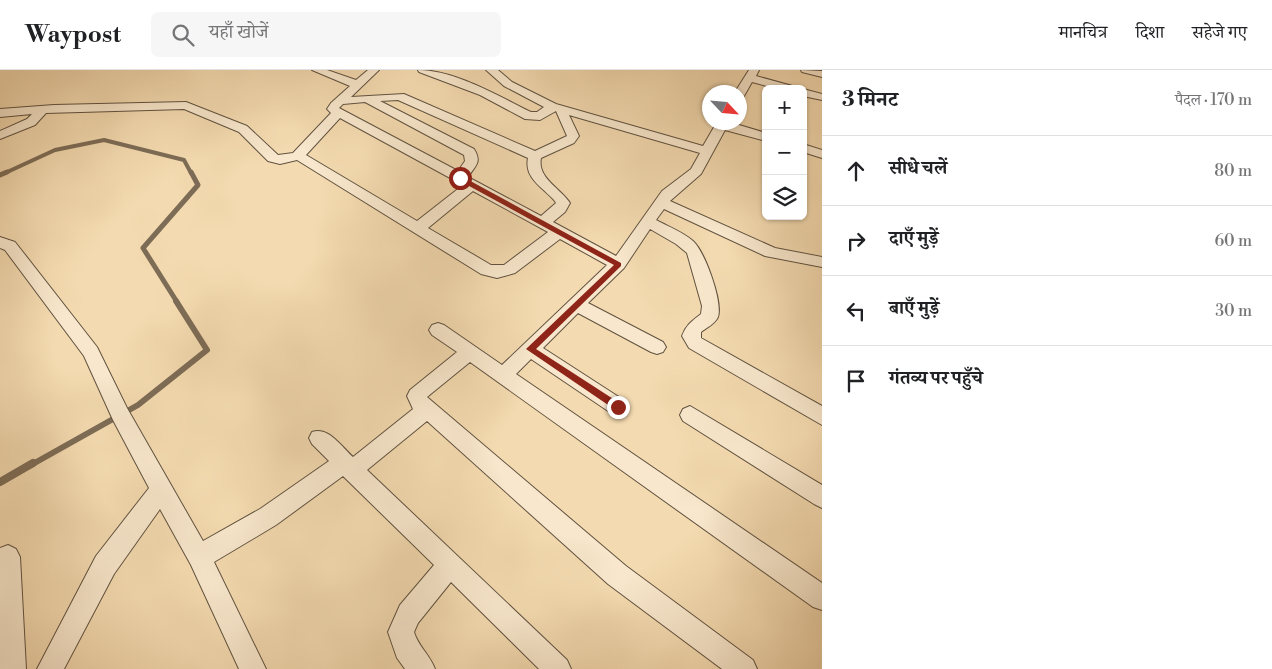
<!DOCTYPE html>
<html lang="hi">
<head>
<meta charset="utf-8">
<style>
  :root { --surface:#fff; --page:#f6f6f6; --text:#202124; --muted:#757577; --line:#e0e0e0 }
  body { margin:0; font-family:"Libre Bodoni","Noto Serif Devanagari",serif; background:var(--page); color:var(--text) }
  .controls { position:absolute; right:15px; top:15px; display:grid; overflow:hidden; border-radius:8px; box-shadow:0 1px 4px #0004 }
  .controls button { width:45px; height:45px; display:grid; place-items:center; padding:0; border:0; border-bottom:1px solid var(--line); background:var(--surface); color:var(--text); font:25px sans-serif }
  .compass { position:absolute; left:702px; top:15px; width:45px; height:45px; border-radius:50%; background:var(--surface); box-shadow:0 1px 4px #0004; rotate:116deg }
  .stop { position:absolute; width:15px; height:15px; margin:-11px; border:4px solid #8f2418; border-radius:50%; background:#fff }
  .stop.end { background:#8f2418; border-color:#fff; box-shadow:0 1px 5px #0008 }
  .list { margin:0; padding:0; list-style:none }
  h2 { display:flex; justify-content:space-between; align-items:center; height:65px; margin:0; padding:0 20px; font-size:21px }
  h2 small { font-size:16px; font-weight:400; color:var(--muted) }
  .list li { display:grid; grid-template-columns:32px 1fr auto; gap:15px; align-items:center; box-sizing:border-box; height:70px; padding:0 20px; border-top:1px solid var(--line) }
  .list b { display:block; font-size:19px; white-space:nowrap }
  .list em { font-size:16px; font-style:normal; color:var(--muted) }
  .icon { flex:none; width:28px; height:28px; fill:none; stroke:currentColor; stroke-width:2; stroke-linecap:round; stroke-linejoin:round }
  .map { position:relative; flex:none; width:822px; height:599px; overflow:hidden }
  header { display:flex; align-items:center; gap:30px; box-sizing:border-box; height:70px; padding:0 25px; background:var(--surface); border-bottom:1px solid var(--line) }
  header strong { font-size:24px }
  nav { display:flex; gap:28px; margin-inline-start:auto; font-size:18px }
  .search { width:350px; height:45px; background:var(--page); display:flex; align-items:center; gap:12px; box-sizing:border-box; padding:0 18px; border-radius:8px; color:var(--muted); font-size:19px }
  main { display:flex }
  aside { flex:1; background:var(--surface) }
  .map>svg:first-child { display:block }
</style>
</head>
<body>
<header>
<strong>Waypost</strong>
<div class="search"><svg class="icon" aria-label="search" viewBox="0 0 24 24"><circle cx="10" cy="10" r="6"/><path d="M15 15l6 6"/></svg>यहाँ खोजें</div>
<nav><a>मानचित्र</a><a>दिशा</a><a>सहेजे गए</a></nav>
</header>
<main>
<div class="map">
<svg width="822" height="599" viewBox="0 0 822 599">
  <rect width="100%" height="100%" fill="#f4dab0"/>
  <filter id="stains"><feTurbulence type="fractalNoise" baseFrequency=".004" numOctaves="4"/><feColorMatrix values="0 0 0 0 .2 0 0 0 0 .09 0 0 0 0 .02 0 0 0 .5 -.17"/></filter>
  <radialGradient id="worn" r=".72"><stop offset=".6" stop-color="#630" stop-opacity="0"/><stop offset="1" stop-color="#630" stop-opacity=".3"/></radialGradient>
  <g fill="none" stroke-linecap="round" stroke-linejoin="round">
    <!-- stream-far3 -->
    <path stroke="#7d6c56" stroke-width="4" d="M5,103L55,80L104,70L184,90L191,103"/>
    <!-- stream-far2 -->
    <path stroke="#7d6c56" stroke-width="5" d="M0,105L7,102
      M177,232L143,178L198,115L191,102"/>
    <!-- stream-far1 -->
    <path stroke="#7d6c56" stroke-width="6" d="M31,395L138,335L207,280L176,231"/>
    <!-- stream -->
    <path stroke="#7d6c56" stroke-width="8" d="M0,412L33,393"/>
    <!-- minor casing -->
    <g stroke="#605240" stroke-width="2">
      <path id="minor" d="M312,0H327L356,10L368,0H379L351,27L404,24L535,81L567,66L556,41L540,50L525,49L480,25L419,2L418,0C455,0 498,26 531,42H537L544,37L504,16L486,0H498L512,12L556,34L703,76L717,52H729L766,63V71L725,60L701,104L670,131L775,178L822,187V197L765,186L664,139L656,150C669,157 683,162 693,171C705,182 723,232 718,247C715,254 706,258 701,262V268L822,336V355L689,278L682,266C686,255 692,251 701,244L702,236L687,183L676,174L650,159L624,198L588,233L663,272L666,277L663,282L657,284L651,282L578,243L543,278L625,331L628,337L625,343L618,345L611,343L531,289L516,304L822,513V540L813,537L470,292L427,327L626,496L753,590L757,599H722L608,514L427,351L367,400L567,590L571,599H539L451,512L418,553L414,562C418,576 430,585 435,599H405L397,588L388,562L400,535L434,495L343,406L276,455L214,492L266,599H239L191,495L160,439L114,504L64,599H37L96,486L149,418L113,350L84,286L5,180L0,178V167L15,172L97,277L127,338L203,471L260,439L329,391L312,374L309,368L312,362C328,356 341,376 353,387L413,339L407,326L410,320L457,282L432,265L429,260L432,255L438,253L444,255L502,295L607,195L560,169L515,203L497,208L481,204L297,90L280,94L268,91L239,62L184,39L46,43L35,55L0,69V61L27,49L32,44L0,47V39L54,35L186,32L247,56L278,85L293,83L331,43L327,39L331,33L350,16ZM398,30L528,88C524,108 542,117 554,130L556,133L541,146L468,107C476,95 482,92 474,79L380,31ZM365,32L464,85L465,91L458,101L339,38L343,34ZM569,45L700,83L691,99L662,121L616,186L553,152L565,142L570,133C560,118 537,108 541,88L574,73L579,66ZM340,48L463,115L417,151L306,85ZM473,121L548,162L504,195H491L428,158Z
        M749,0H759L756,6L796,17L797,19H778L752,12L744,26L740,27V22H735Z
        M801,0L822,1V7L802,2Z
        M803,19L822,24V30L803,26Z
        M803,74L822,80V88L803,82Z
        M690,336L822,415V438L814,434L683,351L680,345L683,339Z
        M8,475L16,479L20,487L26,599H0V478Z"/>
    </g>
    <!-- minor -->
    <use href="#minor" fill="#f8e7cc" fill-rule="evenodd"/>
  </g>
  <!-- route -->
  <path fill="#8f2418" d="M458,107H463L621,193V196L536,279L621,334V339H614L526,279L614,195L458,110Z"/>
  <rect width="100%" height="100%" filter="url(#stains)"/>
  <rect width="100%" height="100%" fill="url(#worn)"/>
</svg>
<div class="controls">
<button>+</button>
<button>−</button>
<button><svg class="icon" aria-label="layers" viewBox="0 0 24 24"><path d="M12 4l9 5-9 5-9-5zM3 14l9 5 9-5"/></svg></button>
</div>
<svg class="compass" viewBox="-18 -18 36 36"><path d="M0-13l5 13h-10z" fill="#e53935"/><path d="M0 13l5-13h-10z" fill="#757577"/></svg>
<div class="stop" style="left:460px;top:108px"></div>
<div class="stop end" style="left:618px;top:337px"></div>
</div>
<aside>
<h2>3 मिनट<small>पैदल · 170 m</small></h2>
<ul class="list">
<li><svg class="icon" aria-label="ahead" viewBox="0 0 24 24"><path d="M12 20V5M6 11l6-6 6 6"/></svg><div><b>सीधे चलें</b></div><em>80 m</em></li>
<li><svg class="icon" aria-label="right" viewBox="0 0 24 24"><path d="M7 20v-9h11M14 6l5 5-5 5"/></svg><div><b>दाएँ मुड़ें</b></div><em>60 m</em></li>
<li><svg class="icon" aria-label="left" viewBox="0 0 24 24"><path d="M17 20v-9H6M10 6l-5 5 5 5"/></svg><div><b>बाएँ मुड़ें</b></div><em>30 m</em></li>
<li><svg class="icon" aria-label="arrive" viewBox="0 0 24 24"><path d="M6 21V4h12l-3 4 3 4H6"/></svg><div><b>गंतव्य पर पहुँचे</b></div></li>
</ul>
</aside>
</main>
</body>
</html>
